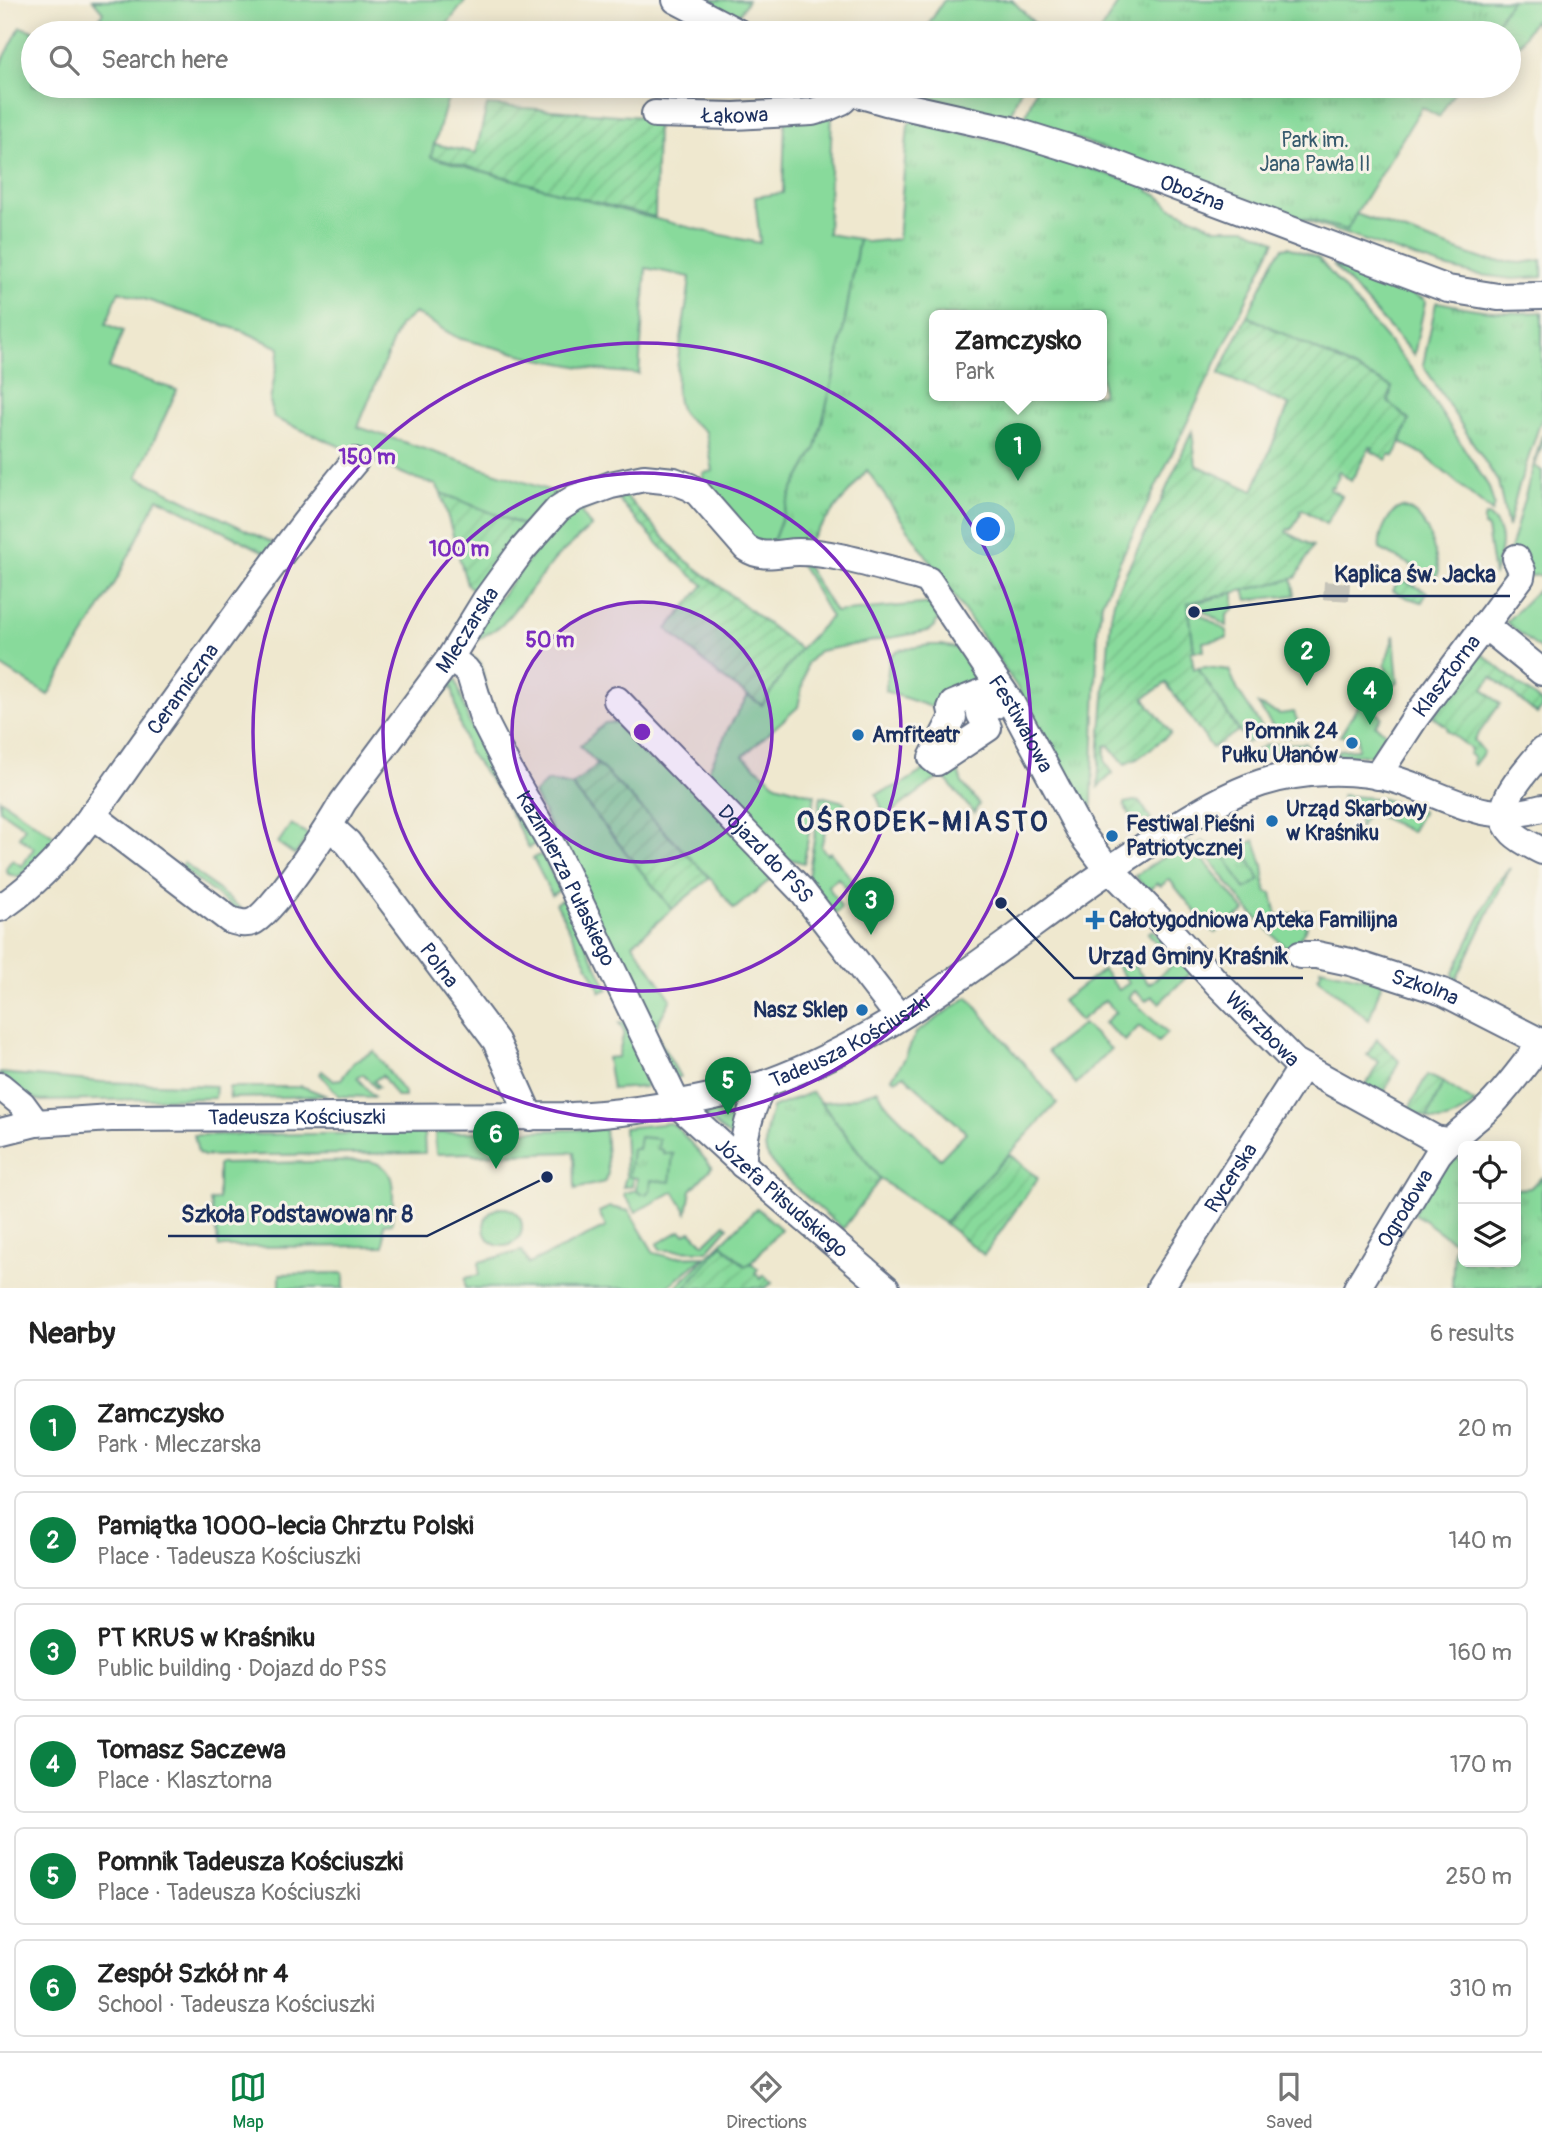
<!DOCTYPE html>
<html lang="en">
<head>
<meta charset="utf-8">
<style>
  :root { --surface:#fff; --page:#f2f2f2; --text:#222; --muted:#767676; --line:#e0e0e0; --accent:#0b8043 }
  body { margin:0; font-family:Pangolin,sans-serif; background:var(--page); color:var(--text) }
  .controls { position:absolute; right:21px; bottom:21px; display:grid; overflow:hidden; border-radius:10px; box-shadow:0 4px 18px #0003 }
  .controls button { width:63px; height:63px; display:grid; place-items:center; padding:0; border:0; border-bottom:2px solid var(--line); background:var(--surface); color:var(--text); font:35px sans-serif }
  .you { position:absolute; left:989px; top:530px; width:24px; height:24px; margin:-18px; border:5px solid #fff; border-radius:50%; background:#1a73e8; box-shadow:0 0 0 10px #1a73e833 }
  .badge { display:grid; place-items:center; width:46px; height:46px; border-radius:50%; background:var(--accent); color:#fff; font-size:23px; font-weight:700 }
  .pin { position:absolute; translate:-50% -58px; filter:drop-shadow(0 2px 4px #0008) }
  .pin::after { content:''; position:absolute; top:37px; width:24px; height:21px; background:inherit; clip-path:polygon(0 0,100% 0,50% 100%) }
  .popup { position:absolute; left:929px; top:310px; width:178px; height:91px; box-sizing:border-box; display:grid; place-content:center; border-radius:10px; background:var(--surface); filter:drop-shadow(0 2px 5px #0005); font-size:23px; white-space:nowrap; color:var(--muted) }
  .popup b { font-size:26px; color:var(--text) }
  .popup::after { content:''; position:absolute; left:50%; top:100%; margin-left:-14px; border:14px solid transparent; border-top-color:var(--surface) }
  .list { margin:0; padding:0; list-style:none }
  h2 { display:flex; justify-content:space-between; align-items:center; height:91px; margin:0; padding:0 28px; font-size:30px }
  h2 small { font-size:23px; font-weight:400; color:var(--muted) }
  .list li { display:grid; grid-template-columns:46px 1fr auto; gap:21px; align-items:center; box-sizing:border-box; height:98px; margin:0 14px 14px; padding:0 14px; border:2px solid var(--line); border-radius:10px }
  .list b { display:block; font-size:26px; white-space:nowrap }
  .list p { margin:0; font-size:23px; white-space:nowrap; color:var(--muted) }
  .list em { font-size:23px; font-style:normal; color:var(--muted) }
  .icon { flex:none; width:38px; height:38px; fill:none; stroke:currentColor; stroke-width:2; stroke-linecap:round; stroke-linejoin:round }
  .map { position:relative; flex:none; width:1542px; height:1288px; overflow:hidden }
  .search { position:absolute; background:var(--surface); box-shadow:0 4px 18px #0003; left:21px; right:21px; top:21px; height:77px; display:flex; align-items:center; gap:18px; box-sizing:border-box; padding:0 24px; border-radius:38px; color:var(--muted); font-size:26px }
  .sheet { height:763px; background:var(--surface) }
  nav { display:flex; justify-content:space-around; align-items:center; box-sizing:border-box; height:98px; border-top:2px solid var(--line); background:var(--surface); font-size:19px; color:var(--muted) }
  nav a { display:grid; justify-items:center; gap:4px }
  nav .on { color:var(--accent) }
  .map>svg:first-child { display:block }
</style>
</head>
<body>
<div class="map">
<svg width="1542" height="1288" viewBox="0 0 1542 1288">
  <defs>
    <pattern id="park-tufts" width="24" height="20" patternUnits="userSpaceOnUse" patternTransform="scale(1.75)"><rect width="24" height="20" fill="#88da9b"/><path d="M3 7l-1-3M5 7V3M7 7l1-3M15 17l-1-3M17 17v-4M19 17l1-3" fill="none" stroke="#75bb88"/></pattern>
    <pattern id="garden-furrows" width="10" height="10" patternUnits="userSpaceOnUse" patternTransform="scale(1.75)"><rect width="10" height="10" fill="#88da9b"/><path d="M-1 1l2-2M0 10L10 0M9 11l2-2" fill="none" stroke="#75bb88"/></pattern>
  </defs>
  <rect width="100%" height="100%" fill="#f7f3e8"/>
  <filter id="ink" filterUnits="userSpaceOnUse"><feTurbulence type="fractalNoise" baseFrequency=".0143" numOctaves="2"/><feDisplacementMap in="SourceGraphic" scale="14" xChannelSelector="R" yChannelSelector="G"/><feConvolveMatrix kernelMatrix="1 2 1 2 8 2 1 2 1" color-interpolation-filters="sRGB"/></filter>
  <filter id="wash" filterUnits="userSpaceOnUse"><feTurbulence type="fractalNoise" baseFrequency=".00686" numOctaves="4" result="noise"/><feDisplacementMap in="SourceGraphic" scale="28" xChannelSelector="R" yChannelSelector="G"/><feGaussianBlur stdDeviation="1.57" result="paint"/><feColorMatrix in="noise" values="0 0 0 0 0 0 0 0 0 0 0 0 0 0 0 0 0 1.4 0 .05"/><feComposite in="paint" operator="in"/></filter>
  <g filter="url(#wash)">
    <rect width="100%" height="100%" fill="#efe8cf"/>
    <!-- grass -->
    <path fill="#88da9b" stroke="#52847c" stroke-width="2" d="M93,0H466L440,33H92L103,12Z
      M704,0H748L738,16L770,33H767Z
      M944,0H1012L1044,33H923Z
      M1511,0H1542V37L1534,20L1509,60V33H1490Z
      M20,27L40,33H33V86H410L449,94L431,157C541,186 649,221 760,243L755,197L783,193L785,117L832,112L828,234L859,239L839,355L816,448L792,491L770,550H761L701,483L703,480V473L713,471L706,432C697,424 683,419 679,406C670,378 688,309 690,277L646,268L639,374L598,370L539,359L458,338L415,313L399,326L358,427L560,494L535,530L441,493L436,485L411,477L274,418L270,401L280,348L245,332L119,291L106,324L123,331L109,368L177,390L137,477L275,544L266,553L158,498L116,581L48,695L0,665V66Z
      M877,86L891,87L1022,86L1011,113L1007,116Z
      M1309,202L1356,214L1485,260L1521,263L1542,260V277L1513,279L1473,274L1441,266L1300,219Z
      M1288,247L1318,258L1416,374L1489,487L1494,505L1492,512L1424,455L1401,442L1409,420L1388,402L1392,387L1247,316L1275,258L1283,248Z
      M1333,265L1424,299L1425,302L1414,355Z
      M1542,435V444L1535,466L1542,471V575L1531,576L1513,568L1498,593Z
      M598,500L600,503L581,512L591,526L555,559L502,625L462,649L481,663L487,695L461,648L565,513Z
      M1402,507C1429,515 1433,546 1439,570L1438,574L1434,577L1380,549C1378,535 1388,512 1402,507Z
      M1487,515C1509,531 1500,554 1494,576L1487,528L1484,527V518Z
      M796,556L801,557L835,612L933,603L939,617L934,627L928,631L819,651L807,663L798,707L743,756L776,784L815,795L804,863L782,857L705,778L729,727L748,696L762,705L800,649L831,617Z
      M1292,579L1295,595L1247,600L1244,590Z
      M1539,589L1542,592V651L1506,622Z
      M1234,592V608L1227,615V626L1202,610L1198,613L1227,631V638L1203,642L1204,651H1194L1188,603L1208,600Z
      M1394,635L1398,683L1391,686L1385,665Z
      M930,645H942L961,649L987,690L943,711L885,691L890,656L898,650Z
      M1206,667L1229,670L1238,691L1265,732L1247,743L1198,668Z
      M456,680L469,722L504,789L499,792L469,752L460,725L452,686L435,705L434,703L452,682Z
      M1360,703L1369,706L1382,717L1375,725L1389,735L1375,755H1335L1339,750L1358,749V736H1340Z
      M1258,705L1280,714L1294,712L1303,736L1280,737Z
      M627,722L776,875L734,909L710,878L580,746L605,723Z
      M1306,743L1312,756L1255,754L1254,752L1266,745Z
      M952,752L962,783L979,804L974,813L942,775L886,816L883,812L876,794L902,784Z
      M547,781L572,786L672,909L633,944L671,999L654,1030L680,1077L674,1079L534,794Z
      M507,793L536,843L529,848L501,795Z
      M1342,795L1383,799L1422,811V813L1411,832L1369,811L1359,829L1360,804L1343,803Z
      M821,796L844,802L845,809L828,820L821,847L827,854L830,852L854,882L846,888L838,878L828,886L841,907L840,910L835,914L807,883Z
      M0,799L57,838L76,816L57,848L18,877L8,874L6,868L12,860L22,866L34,848L19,837L25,827L0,810Z
      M291,824L309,835L295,855L278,843Z
      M1255,840L1263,865L1266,892L1272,893L1277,916L1308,911L1301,922L1307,927L1300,937L1327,949L1323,951L1301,941H1297L1287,947L1284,946L1248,909L1198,844L1202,841L1225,855Z
      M1188,841L1245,911L1215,933L1206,925L1169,879L1161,886L1157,883L1148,892L1135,876Z
      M539,855L543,856L560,890L552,895L533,858Z
      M183,862L243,910L249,912L236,910L181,868Z
      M1510,868L1454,984L1453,973L1496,884Z
      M564,898L608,989L601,992L556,903Z
      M1153,930L1192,972L1159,1003L1152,996L1146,1001L1135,991L1129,997L1167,1033L1158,1042L1139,1026L1125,1041L1104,1023L1116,1012L1105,1000L1080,1021L1062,1001L1103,970L1119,990L1129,983L1115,964L1126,956L1149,984L1174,964L1148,933Z
      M1320,968L1382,982L1369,1020L1324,983L1318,977L1321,973Z
      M968,997L1057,1103L944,1223L880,1179L821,1102L846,1100L878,1090L885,1103L940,1159L966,1132L904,1075L895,1080L892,1078L905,1058L916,1033Z
      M624,1022L642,1062L647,1084L645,1087L612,1089L607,1058L618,1057L624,1032L619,1023Z
      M1083,1024L1111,1049L1076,1084L1048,1051Z
      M374,1051L405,1094V1097H397L382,1075L374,1081L379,1087L376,1088L363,1074L357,1078L374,1097L339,1096L320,1074L322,1071L333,1080L341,1079L355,1061Z
      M0,1073L102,1082L216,1086L215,1098L41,1101L32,1098L0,1075Z
      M1443,1082L1475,1103C1461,1114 1445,1127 1427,1118Z
      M301,1086L327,1096L230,1098L229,1087H301Z
      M732,1105L740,1110L732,1136H729L705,1116L709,1110Z
      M670,1123L676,1126L712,1167L691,1190L687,1213L674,1191L636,1212L624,1195V1193L636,1190L638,1192L673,1154L633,1149L630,1177H633L632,1186L623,1187L626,1176L624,1128Z
      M605,1129L608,1173L605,1182L575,1189L574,1152L473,1155L472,1153L436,1154L435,1133Z
      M424,1133L425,1153L204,1156L198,1153L194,1135Z
      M368,1161C401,1166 392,1197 392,1223L384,1224V1246L219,1247L210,1201L218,1199V1166L220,1164Z
      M610,1207L629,1211L654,1253L670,1257L705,1256L666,1288H465V1278L479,1275V1262L522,1251L529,1264L606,1227L599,1212Z
      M757,1208L781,1229L751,1263L746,1267L722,1244L689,1285L685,1288H675Z
      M484 1227a19 19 0 1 1 38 0a19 19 0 1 1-38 0Z
      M725,1224L728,1227L707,1251L661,1250L657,1244L680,1231L684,1234L691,1231L704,1244Z
      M344,1273V1288H280V1274Z"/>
    <!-- park -->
    <path fill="url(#park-tufts)" stroke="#52847c" stroke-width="2" fill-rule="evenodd" d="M1120,0H1511L1490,33H1099Z
      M1037,86H1049L1060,90L1066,86H1458L1439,117L1422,107L1357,212L1347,230L1287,214L1024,120Z
      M911,121L1018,146L1149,187L1148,191L1159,196L1172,208L1216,228H1246L1275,241L1118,565L1102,603L1098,627L1091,827L1017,687L867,470L803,548L770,550L792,491L816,448L839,355L859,239L867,242L898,239L908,125ZM934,315H1102V395H934Z
      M1438,302C1473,310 1506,315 1542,312V417L1517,492L1508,527L1498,482L1423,365L1436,303Z
      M1242,846L1260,880L1245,889L1224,855Z
      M812,1092L880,1179L843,1229C827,1214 771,1171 766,1152C763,1139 768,1121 772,1108Z
      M640,1137L659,1139L658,1149L663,1150V1153L673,1154L670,1182L651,1180L650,1190L646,1194H641L636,1190L637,1178L629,1177L632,1149H638Z
      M1454,1156L1463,1162V1262H1516V1189L1530,1188L1542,1177V1288H1452L1454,1242L1414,1213L1440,1167L1445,1169Z"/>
    <!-- garden -->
    <path fill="url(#garden-furrows)" stroke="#52847c" stroke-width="2" d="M487,105L657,118L655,217C579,200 506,176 431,157L434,144L476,153Z
      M1247,316L1392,387L1388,402L1409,420L1397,451L1394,456L1390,454L1387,460L1371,451L1373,448L1370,447L1351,481L1339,471L1337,474L1339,476L1333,487L1331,486L1329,489L1342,496L1326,524L1302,509L1300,511L1301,513L1291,530L1288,529L1286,532L1313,546L1296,578L1188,603L1194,651L1191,652L1194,669L1198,668L1238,731L1212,748L1166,683L1144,698L1171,733L1137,759L1125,764L1108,745L1105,746V762L1113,773L1098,787L1100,744L1111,616L1116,593L1160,503L1192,431L1196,465L1253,491L1289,405L1219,374Z
      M620,490L683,558L800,649L762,705L721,677L667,629L704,585C670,561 644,527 616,497Z
      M441,493L535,530L484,597L467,585Z
      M1399,578L1427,592L1422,602L1408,598L1393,591Z
      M1481,653L1542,703V708L1537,714L1492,677L1483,689L1500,704L1474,740L1484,752L1474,765L1472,762L1474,758L1469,754L1471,749L1447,730L1448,728L1433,716L1478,654Z
      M598,764L710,878L672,909L572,786Z
      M1134,801L1140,802L1151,819L1139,827L1124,806V803Z
      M1377,1039L1399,1061L1383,1095L1366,1085L1379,1062L1367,1055Z
      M1427,1075L1443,1082L1427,1118L1408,1110Z
      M1009,1154L1038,1178L984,1255L944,1223Z
      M722,1244L745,1266L751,1263L758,1269L755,1273L761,1279L764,1275L772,1283L765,1288H685Z"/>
  </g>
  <g filter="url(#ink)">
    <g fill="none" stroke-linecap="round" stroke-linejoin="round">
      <!-- minor-tunnel -->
      <path stroke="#c5c3b8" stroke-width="26" stroke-dasharray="26 13" stroke-linecap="butt" d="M1336,600L1337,582"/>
      <!-- minor casing -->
      <g stroke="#657086" stroke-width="30">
        <g id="minor">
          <path d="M676,0L739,33"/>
          <path id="s1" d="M840,86L851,92L886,102L1011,130L1091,155L1448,289L1498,297L1542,296"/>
          <path id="s2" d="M655,114L734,116L812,112L826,108L842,101L851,92"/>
          <path d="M1484,625L1542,672"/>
          <path id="s3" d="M450,658L466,670L470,675L484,721L511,774L555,851L677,1104L769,1188L886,1288"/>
          <path d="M983,692L994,706L980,714L988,728L937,762L932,758L953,717L951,708L953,704Z"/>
          <path id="s4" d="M617,700L801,890L899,1017"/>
          <path d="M1542,751C1526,772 1487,807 1513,833C1521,841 1533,846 1542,851"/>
          <path id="s5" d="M1377,776L1415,718L1521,577L1522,571L1516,558"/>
          <path id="s6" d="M92,815L230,920C237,922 245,925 252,922C272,915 330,825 343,802L450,658L485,601L522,550L558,509L575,498L611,485L644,478L674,481L690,487L698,493L746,548C763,560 780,552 799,552C835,552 881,568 916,576L928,580L1011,703L1082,835L1102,861L1160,920L1217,983L1295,1062L1435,1139L1448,1141"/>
          <path id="s7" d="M329,826L348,843L496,1041L530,1117"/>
          <path id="s8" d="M0,908C65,866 107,793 152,732C218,641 282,547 355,461"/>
          <path id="s9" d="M1300,955H1317L1350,962L1443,992L1541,1042"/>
          <path d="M0,1086L22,1104L36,1123"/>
          <path id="s10" d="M0,1132L36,1123L111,1118L572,1116C618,1114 664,1107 710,1097C728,1093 749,1089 767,1083C878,1043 973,968 1068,899C1101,875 1135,852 1170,830C1199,812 1228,794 1261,783C1301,770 1352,768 1393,779C1448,795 1482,826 1542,808"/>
          <path d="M743,1165C742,1135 750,1110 764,1084"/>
          <path id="s11" d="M1160,1288L1302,1067"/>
          <path id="s12" d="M1357,1288L1438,1154C1452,1136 1470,1125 1486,1110C1507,1090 1524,1065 1542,1042"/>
        </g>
      </g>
      <!-- minor -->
      <use href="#minor" stroke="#fff" stroke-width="26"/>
    </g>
  </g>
  <!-- distance rings -->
  <circle cx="642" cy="732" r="130" fill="#7b2cbf" fill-opacity=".12"/>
  <g fill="none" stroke="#7b2cbf" stroke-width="3.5">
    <circle cx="642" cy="732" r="130"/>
    <circle cx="642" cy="732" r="259"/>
    <circle cx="642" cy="732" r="389"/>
  </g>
  <!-- markers -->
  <g fill="#1f6fb2" stroke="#f7f3e8" stroke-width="2.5">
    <circle cx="858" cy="735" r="7"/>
    <circle cx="1352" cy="743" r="7"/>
    <circle cx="1272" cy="821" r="7"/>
    <circle cx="1112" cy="836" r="7"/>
    <path d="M1091.5 909.5h7v7h7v7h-7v7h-7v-7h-7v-7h7z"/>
    <circle cx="862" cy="1010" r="7"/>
  </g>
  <g text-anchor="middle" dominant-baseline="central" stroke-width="6" stroke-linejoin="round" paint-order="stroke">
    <!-- street labels -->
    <g font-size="21" fill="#1b2f5e" stroke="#f7f3e8">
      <text stroke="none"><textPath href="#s2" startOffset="80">Łąkowa</textPath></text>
      <text stroke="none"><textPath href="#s1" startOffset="369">Oboźna</textPath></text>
      <text stroke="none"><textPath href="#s6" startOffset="560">Mleczarska</textPath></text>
      <text stroke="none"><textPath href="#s5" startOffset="122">Klasztorna</textPath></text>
      <text stroke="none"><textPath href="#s8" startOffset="287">Ceramiczna</textPath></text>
      <text stroke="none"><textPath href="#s6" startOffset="1292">Festiwalowa</textPath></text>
      <text stroke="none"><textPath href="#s4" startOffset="214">Dojazd do PSS</textPath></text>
      <text stroke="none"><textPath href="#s3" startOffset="252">Kazimierza Pułaskiego</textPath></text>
      <text stroke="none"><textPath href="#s7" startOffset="178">Polna</textPath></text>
      <text stroke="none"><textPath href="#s9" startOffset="130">Szkolna</textPath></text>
      <text stroke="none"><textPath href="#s6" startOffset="1684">Wierzbowa</textPath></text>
      <text stroke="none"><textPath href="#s10" startOffset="864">Tadeusza Kościuszki</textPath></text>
      <text stroke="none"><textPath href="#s10" startOffset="298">Tadeusza Kościuszki</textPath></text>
      <text stroke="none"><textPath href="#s11" startOffset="131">Rycerska</textPath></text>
      <text stroke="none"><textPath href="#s3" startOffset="644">Józefa Piłsudskiego</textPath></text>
      <text stroke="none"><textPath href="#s12" startOffset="93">Ogrodowa</textPath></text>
    </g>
    <!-- park labels -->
    <g font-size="21" fill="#365a6d" stroke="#f7f3e8">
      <text x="1315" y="140">Park im.<tspan x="1315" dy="24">Jana Pawła II</tspan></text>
    </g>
    <!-- poi labels -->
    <g font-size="21" font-weight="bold" fill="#1b2f5e" stroke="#f7f3e8" text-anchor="start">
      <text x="1338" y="731" text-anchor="end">Pomnik 24<tspan x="1338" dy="24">Pułku Ułanów</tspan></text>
      <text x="872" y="735">Amfiteatr</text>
      <text x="1286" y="809">Urząd Skarbowy<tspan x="1286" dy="24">w Kraśniku</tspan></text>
      <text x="1126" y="824">Festiwal Pieśni<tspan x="1126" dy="24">Patriotycznej</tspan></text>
      <text x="1109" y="920">Całotygodniowa Apteka Familijna</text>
      <text x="848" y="1010" text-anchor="end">Nasz Sklep</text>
    </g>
    <!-- district labels -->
    <g font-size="28" font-weight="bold" letter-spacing="2" fill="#1b2f5e" stroke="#f7f3e8">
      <text x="923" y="822">OŚRODEK-MIASTO</text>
    </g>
  </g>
  <circle cx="642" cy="732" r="10" fill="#7b2cbf" stroke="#f7f3e8" stroke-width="3.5"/>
  <g font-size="21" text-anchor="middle" font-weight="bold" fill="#7b2cbf" stroke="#f7f3e8" stroke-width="6" stroke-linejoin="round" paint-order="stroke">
    <text x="367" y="464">150 m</text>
    <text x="459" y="556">100 m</text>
    <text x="550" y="647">50 m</text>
  </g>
  <!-- callouts -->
  <path fill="none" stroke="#1b2f5e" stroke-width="2.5" d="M1194 612L1320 596H1510M1001 903L1074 978H1303M547 1177L427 1236H168"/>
  <g fill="#1b2f5e" stroke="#f7f3e8" stroke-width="2.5">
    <circle cx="1194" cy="612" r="7"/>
    <circle cx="1001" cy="903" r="7"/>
    <circle cx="547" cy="1177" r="7"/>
  </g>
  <g font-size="23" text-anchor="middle" font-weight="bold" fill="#1b2f5e" stroke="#f7f3e8" stroke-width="6" stroke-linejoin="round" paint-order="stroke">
    <text x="1415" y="582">Kaplica św. Jacka</text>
    <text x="1188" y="964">Urząd Gminy Kraśnik</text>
    <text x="297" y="1222">Szkoła Podstawowa nr 8</text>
  </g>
</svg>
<div class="controls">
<button><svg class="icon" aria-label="locate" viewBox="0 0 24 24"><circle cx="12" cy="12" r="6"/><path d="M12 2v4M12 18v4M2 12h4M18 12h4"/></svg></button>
<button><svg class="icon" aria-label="layers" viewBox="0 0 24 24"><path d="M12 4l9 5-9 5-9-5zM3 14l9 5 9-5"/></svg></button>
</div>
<div class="you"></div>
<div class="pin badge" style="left:1018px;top:481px">1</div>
<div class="popup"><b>Zamczysko</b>Park</div>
<div class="pin badge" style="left:1307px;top:686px">2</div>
<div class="pin badge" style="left:871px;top:935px">3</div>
<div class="pin badge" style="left:1370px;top:725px">4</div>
<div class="pin badge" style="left:728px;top:1115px">5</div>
<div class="pin badge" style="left:496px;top:1169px">6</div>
<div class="search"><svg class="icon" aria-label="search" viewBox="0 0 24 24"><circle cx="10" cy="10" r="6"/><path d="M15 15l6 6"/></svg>Search here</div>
</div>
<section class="sheet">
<h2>Nearby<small>6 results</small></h2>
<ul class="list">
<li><span class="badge">1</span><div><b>Zamczysko</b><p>Park · Mleczarska</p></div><em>20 m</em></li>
<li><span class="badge">2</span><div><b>Pamiątka 1000-lecia Chrztu Polski</b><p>Place · Tadeusza Kościuszki</p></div><em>140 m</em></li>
<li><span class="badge">3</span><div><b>PT KRUS w Kraśniku</b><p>Public building · Dojazd do PSS</p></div><em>160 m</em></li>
<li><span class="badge">4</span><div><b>Tomasz Saczewa</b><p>Place · Klasztorna</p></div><em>170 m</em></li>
<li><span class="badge">5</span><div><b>Pomnik Tadeusza Kościuszki</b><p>Place · Tadeusza Kościuszki</p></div><em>250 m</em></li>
<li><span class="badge">6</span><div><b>Zespół Szkół nr 4</b><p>School · Tadeusza Kościuszki</p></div><em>310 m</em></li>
</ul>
</section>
<nav>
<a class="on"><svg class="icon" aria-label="map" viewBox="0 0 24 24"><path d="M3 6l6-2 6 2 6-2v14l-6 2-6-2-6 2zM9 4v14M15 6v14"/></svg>Map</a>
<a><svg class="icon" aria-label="directions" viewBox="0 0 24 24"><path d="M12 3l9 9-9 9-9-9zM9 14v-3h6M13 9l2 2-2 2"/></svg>Directions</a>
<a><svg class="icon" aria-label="saved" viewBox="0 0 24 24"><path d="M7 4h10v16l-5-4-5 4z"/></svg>Saved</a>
</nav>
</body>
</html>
